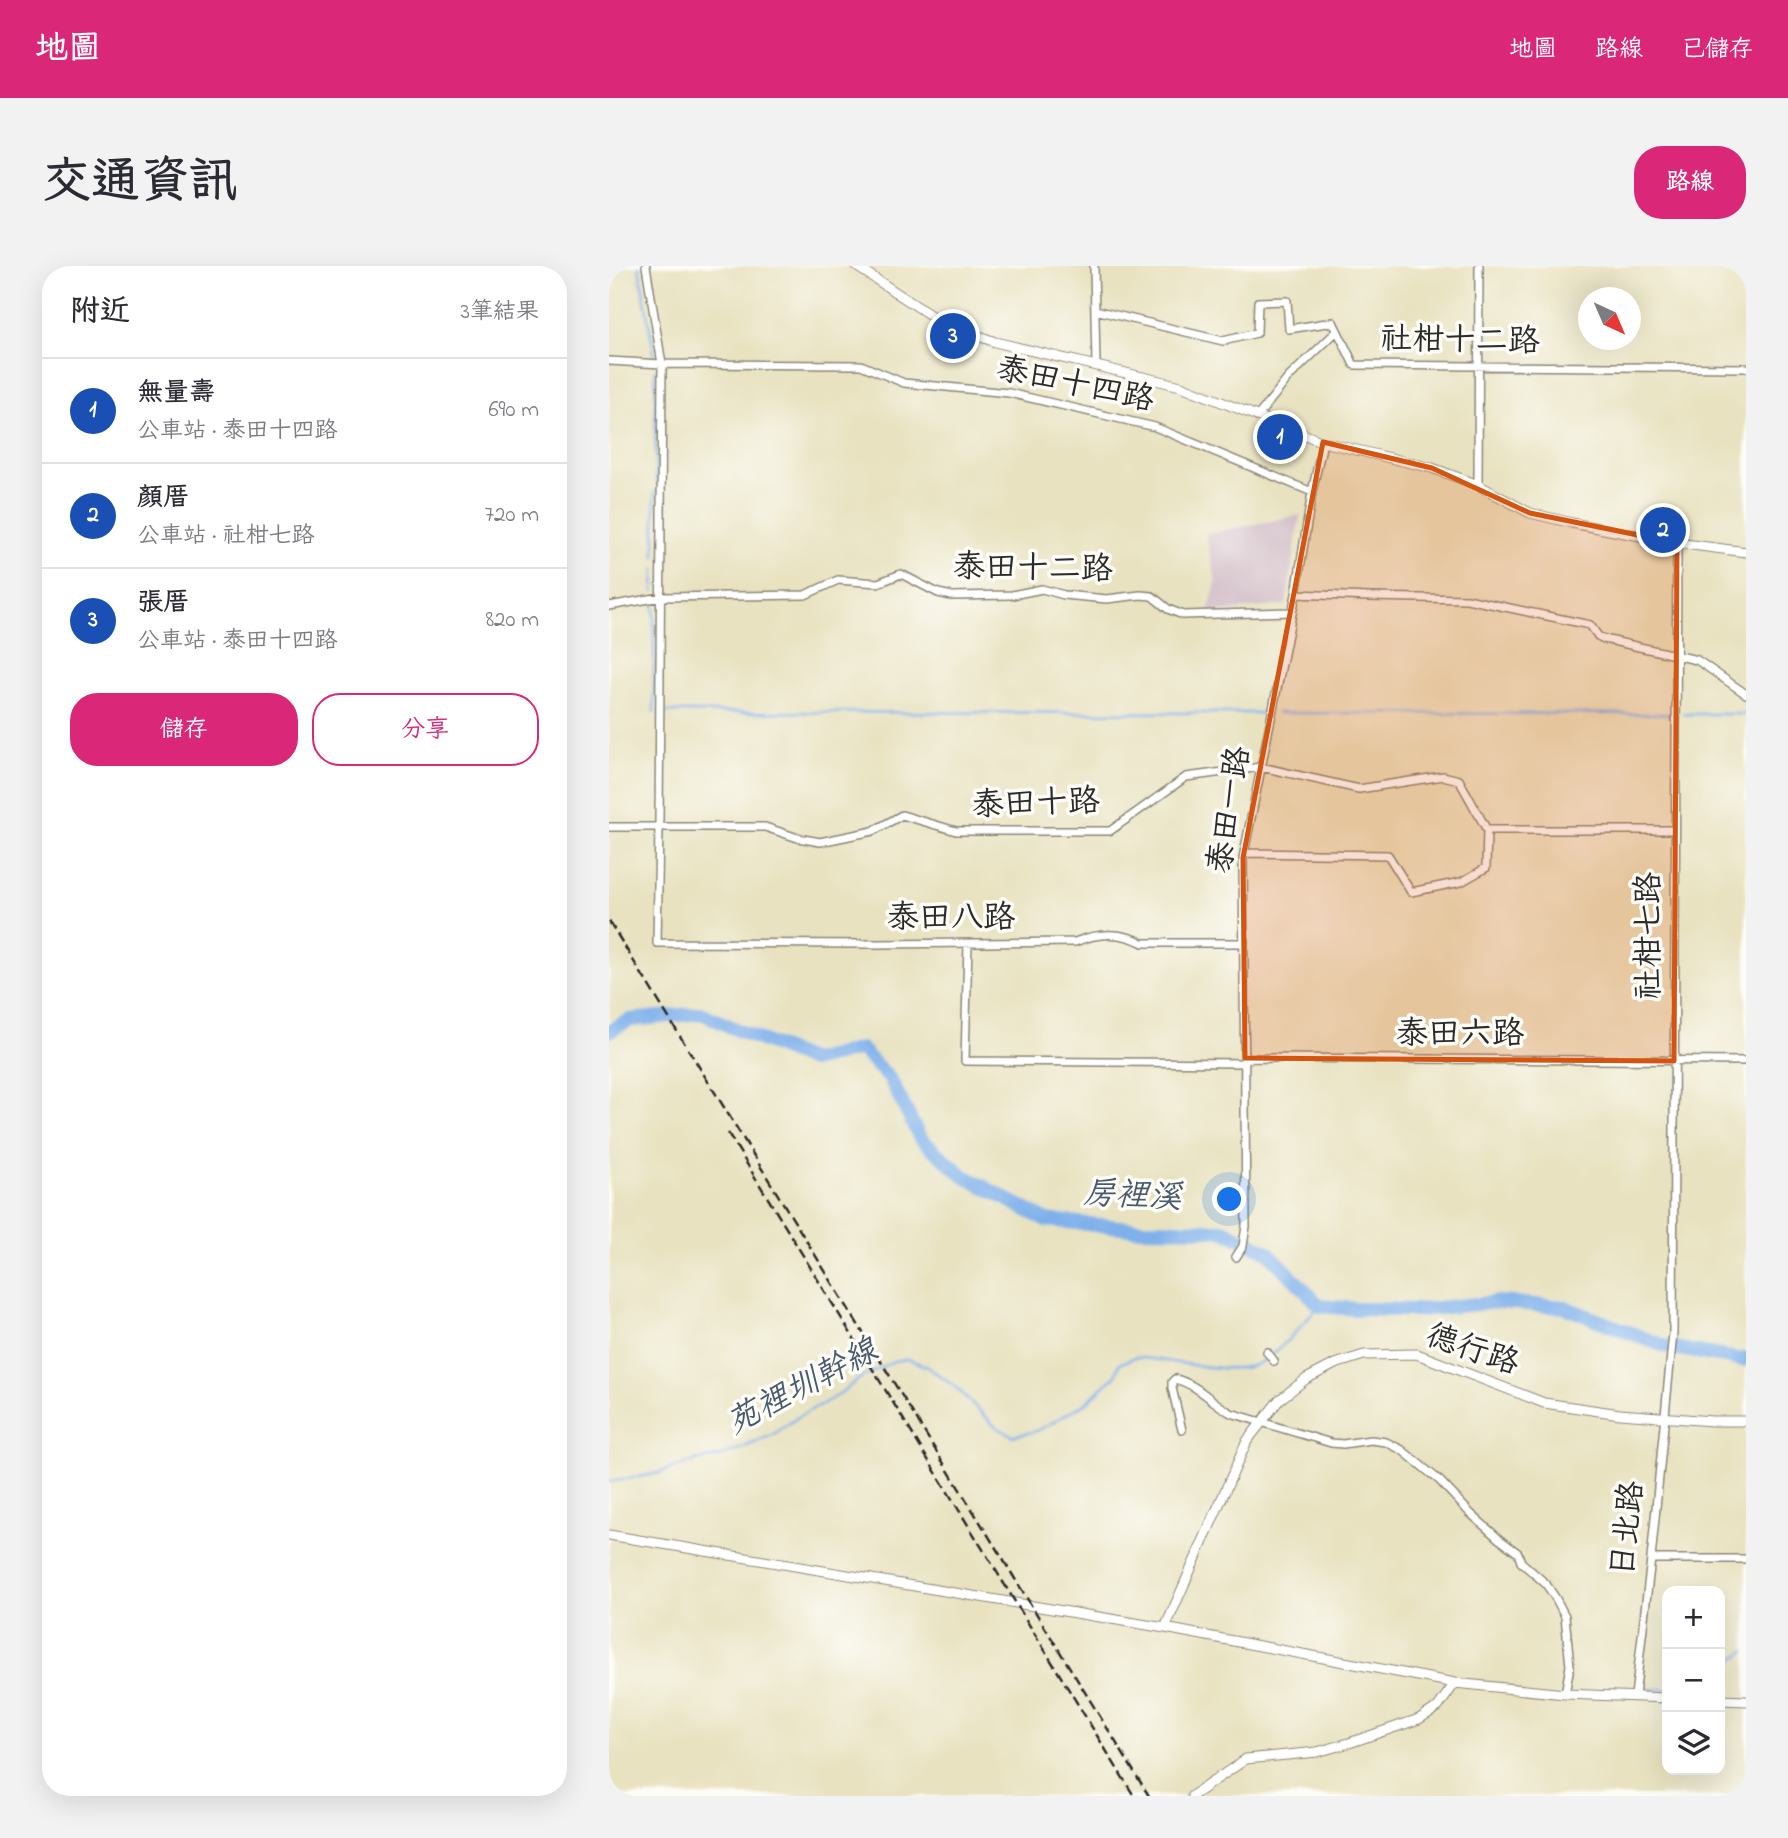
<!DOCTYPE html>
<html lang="zh-TW">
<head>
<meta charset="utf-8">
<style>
  :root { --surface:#fff; --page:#f2f2f3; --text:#2b2b33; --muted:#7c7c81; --line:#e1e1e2; --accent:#db2777 }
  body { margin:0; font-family:"Indie Flower","LXGW WenKai TC",sans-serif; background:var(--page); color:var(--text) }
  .controls { position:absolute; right:21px; bottom:21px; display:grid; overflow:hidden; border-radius:14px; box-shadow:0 7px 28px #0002 }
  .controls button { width:63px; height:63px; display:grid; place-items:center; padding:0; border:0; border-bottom:2px solid var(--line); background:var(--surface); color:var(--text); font:35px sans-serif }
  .compass { position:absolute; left:969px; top:21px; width:63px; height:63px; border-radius:50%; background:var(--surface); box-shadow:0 7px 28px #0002; rotate:136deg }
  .you { position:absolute; left:621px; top:934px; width:24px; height:24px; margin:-18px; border:5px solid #fff; border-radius:50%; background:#1a73e8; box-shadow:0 0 0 10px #1a73e833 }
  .badge { display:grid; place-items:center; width:46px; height:46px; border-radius:50%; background:var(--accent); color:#fff; font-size:23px; font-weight:700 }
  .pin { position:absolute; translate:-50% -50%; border:4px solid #fff; box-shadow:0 2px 7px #0006 }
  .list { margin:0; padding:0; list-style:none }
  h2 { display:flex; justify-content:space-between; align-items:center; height:91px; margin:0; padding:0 28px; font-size:30px }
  h2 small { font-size:23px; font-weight:400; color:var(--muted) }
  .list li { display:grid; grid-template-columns:46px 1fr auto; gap:21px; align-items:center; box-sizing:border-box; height:105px; padding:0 28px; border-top:2px solid var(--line) }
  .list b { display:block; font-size:26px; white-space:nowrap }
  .list p { margin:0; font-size:23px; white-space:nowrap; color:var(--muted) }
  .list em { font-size:23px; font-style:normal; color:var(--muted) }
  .actions { display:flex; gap:14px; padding:21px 28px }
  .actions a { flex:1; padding:16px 0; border:2px solid var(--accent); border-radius:28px; text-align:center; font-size:24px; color:var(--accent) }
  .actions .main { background:var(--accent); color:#fff }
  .icon { flex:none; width:38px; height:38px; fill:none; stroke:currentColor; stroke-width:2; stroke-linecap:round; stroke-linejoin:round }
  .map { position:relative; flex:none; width:1137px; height:1530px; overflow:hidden; border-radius:28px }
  header { display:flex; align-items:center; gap:42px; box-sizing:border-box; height:98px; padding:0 35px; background:var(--accent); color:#fff }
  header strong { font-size:33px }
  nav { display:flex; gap:38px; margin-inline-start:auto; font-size:24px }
  .intro { display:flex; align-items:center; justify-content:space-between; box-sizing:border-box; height:168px; padding:0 42px }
  h1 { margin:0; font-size:49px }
  .button { padding:18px 32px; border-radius:28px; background:var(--accent); color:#fff; font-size:24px; font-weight:700 }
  main { display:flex; gap:42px; padding:0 42px }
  aside { flex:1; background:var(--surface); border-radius:28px; box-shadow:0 7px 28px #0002 }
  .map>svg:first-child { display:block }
</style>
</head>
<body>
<header>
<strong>地圖</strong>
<nav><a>地圖</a><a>路線</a><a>已儲存</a></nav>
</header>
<div class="intro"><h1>交通資訊</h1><a class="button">路線</a></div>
<main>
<aside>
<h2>附近<small>3筆結果</small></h2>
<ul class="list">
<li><span class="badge" style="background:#1a4fb4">1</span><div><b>無量壽</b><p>公車站 · 泰田十四路</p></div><em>690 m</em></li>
<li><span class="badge" style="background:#1a4fb4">2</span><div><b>顏厝</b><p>公車站 · 社柑七路</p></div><em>720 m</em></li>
<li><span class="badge" style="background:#1a4fb4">3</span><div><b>張厝</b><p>公車站 · 泰田十四路</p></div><em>820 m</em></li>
</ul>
<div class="actions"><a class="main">儲存</a><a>分享</a></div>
</aside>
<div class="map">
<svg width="1137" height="1530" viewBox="0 0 1137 1530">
  <rect width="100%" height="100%" fill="#fdfcf7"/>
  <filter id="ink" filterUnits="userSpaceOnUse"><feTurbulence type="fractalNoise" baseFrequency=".0143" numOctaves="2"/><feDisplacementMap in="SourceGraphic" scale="14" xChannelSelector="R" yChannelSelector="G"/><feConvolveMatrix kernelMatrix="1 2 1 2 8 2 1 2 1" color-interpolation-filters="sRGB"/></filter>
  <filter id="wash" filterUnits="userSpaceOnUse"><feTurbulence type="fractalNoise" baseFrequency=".00686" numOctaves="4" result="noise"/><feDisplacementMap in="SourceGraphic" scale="28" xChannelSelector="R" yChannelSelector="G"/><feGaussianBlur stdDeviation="1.57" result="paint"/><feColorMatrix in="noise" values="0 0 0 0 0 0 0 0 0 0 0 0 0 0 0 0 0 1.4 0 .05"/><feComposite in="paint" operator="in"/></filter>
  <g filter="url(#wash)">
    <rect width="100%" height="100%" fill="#e8e2c0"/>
    <!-- industrial -->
    <path fill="#d2bdc8" d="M691,249L677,339L599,347L607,316L597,268Z"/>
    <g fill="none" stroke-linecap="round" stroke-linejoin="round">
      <!-- stream -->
      <path stroke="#7fb0eb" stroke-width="2.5" d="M30,0L46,92
        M46,104L47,214
        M46,291V225
        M45,326L46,303
        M45,446V339
        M57,446L656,447
        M668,447L1060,448
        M1074,448H1137
        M0,1216L46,1208L87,1195L113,1190L138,1180L165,1168L189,1151L226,1131L253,1111L285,1095L299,1093L317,1100L345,1120L386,1160L404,1170L428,1165L477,1137L506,1110L510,1098L526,1091C555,1093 621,1109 646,1099C669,1090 692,1058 711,1040
        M1111,1402L1137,1385
        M1040,1423H1058"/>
      <!-- river -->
      <path stroke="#7fb0eb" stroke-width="14" d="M0,765L21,754L92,747L135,767L203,795L252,783L281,813L311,872L355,910L436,954L533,963L614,964L659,986L711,1040L748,1043L809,1044L889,1036L955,1041L1058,1081L1134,1094L1137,1092"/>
    </g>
  </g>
  <g filter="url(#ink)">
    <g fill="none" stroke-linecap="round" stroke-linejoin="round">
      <!-- minor casing -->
      <g stroke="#8a8676" stroke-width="10">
        <path id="minor" d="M37,0L53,98L50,561L48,677L269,678L466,676C489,667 511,665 534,677H635
          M485,0L487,99
          M486,44L614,75L648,67L649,36L678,35L680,63L724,56L745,99L1137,102
          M0,95L53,98L252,99L295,117L400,127L546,161L703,226
          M648,151L680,111L728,65
          M869,219L870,0
          M687,328L760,331L858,333L981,359L989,370L995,373L1088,394L1137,428
          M0,340L52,331L196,329L229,314L269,317L292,308L329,327L343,330L403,329L433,323L455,329L498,333L531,329L543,330L559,343L574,349L683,346
          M0,561H156L189,572L211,576L264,565L293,549L347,565H501L577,511L652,501L750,523L834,510L850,514L878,564H1066
          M635,587L779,589L802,626L852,616L877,602L878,564
          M359,678L356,795L636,797
          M636,792L1137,795
          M627,991L634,980L637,960L634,592L687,328L703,226L714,176
          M658,1086L665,1095
          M573,1164L563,1122V1116L566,1113C588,1118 602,1136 622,1147L722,1177L734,1178L762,1174L777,1176L793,1184L831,1215L861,1247L890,1273L909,1287L912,1296L937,1318L947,1333L956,1350L961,1400L956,1428
          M1042,1293H1137
          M1026,1430L1042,1293L1064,1067L1068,277"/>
      </g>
      <!-- tertiary casing -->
      <g stroke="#8a8676" stroke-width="11">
        <path id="tertiary" d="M247,0L330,55L386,76L572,120L714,176L823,202L869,219L921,247L963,257L1068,277L1137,286
          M0,1269L556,1362L846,1417L956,1428L1058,1432
          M556,1362L638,1175L670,1134L697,1113L726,1098L755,1089L808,1088L935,1137L1011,1148L1103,1155H1137
          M1111,1434L1137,1435
          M583,1530L637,1493L708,1486L740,1477L810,1453L829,1441L846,1417"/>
      </g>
      <!-- minor -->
      <use href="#minor" stroke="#fff" stroke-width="7"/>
      <!-- tertiary -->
      <use href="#tertiary" stroke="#fff" stroke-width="9"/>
      <!-- rail -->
      <path stroke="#2b2b2b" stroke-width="2.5" stroke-dasharray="10 5" stroke-linecap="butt" d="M0,655L540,1530
        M119,867L525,1530"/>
    </g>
  </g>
  <!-- marked area -->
  <path fill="#d5540f" fill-opacity="0.2" stroke="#d5540f" stroke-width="5" stroke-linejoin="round" d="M714,176L823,202L921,247L1068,277L1065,795L636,792L634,592Z"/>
  <g text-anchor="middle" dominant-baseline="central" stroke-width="7" stroke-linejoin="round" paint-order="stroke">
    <!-- street labels -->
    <g font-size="32" fill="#2b2b2b" stroke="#fdfcf7">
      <text transform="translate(851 76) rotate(1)">社柑十二路</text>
      <text transform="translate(466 120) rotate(12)">泰田十四路</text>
      <text transform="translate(424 304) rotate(1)">泰田十二路</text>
      <text transform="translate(427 539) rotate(-2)">泰田十路</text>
      <text transform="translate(622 544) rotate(-81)">泰田一路</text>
      <text x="342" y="653">泰田八路</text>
      <text transform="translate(1041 670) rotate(-90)">社柑七路</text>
      <text x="851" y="769">泰田六路</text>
      <text transform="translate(863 1085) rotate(19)">德行路</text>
      <text transform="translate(1020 1263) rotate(-84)">日北路</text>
    </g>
    <!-- water labels -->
    <g font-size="33" font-style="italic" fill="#485a6e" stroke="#fdfcf7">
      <text transform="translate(523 931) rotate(3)">房裡溪</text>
      <text transform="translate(194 1122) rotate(-28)">苑裡圳幹線</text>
    </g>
  </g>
</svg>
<div class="controls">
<button>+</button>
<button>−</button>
<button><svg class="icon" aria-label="layers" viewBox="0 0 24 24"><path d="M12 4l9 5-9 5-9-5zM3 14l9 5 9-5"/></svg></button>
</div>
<svg class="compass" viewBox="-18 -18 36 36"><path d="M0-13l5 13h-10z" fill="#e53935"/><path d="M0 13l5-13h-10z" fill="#7c7c81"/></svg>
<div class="you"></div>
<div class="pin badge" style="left:671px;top:171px;background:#1a4fb4">1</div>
<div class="pin badge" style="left:1054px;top:264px;background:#1a4fb4">2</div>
<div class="pin badge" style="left:344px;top:70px;background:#1a4fb4">3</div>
</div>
</main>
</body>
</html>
